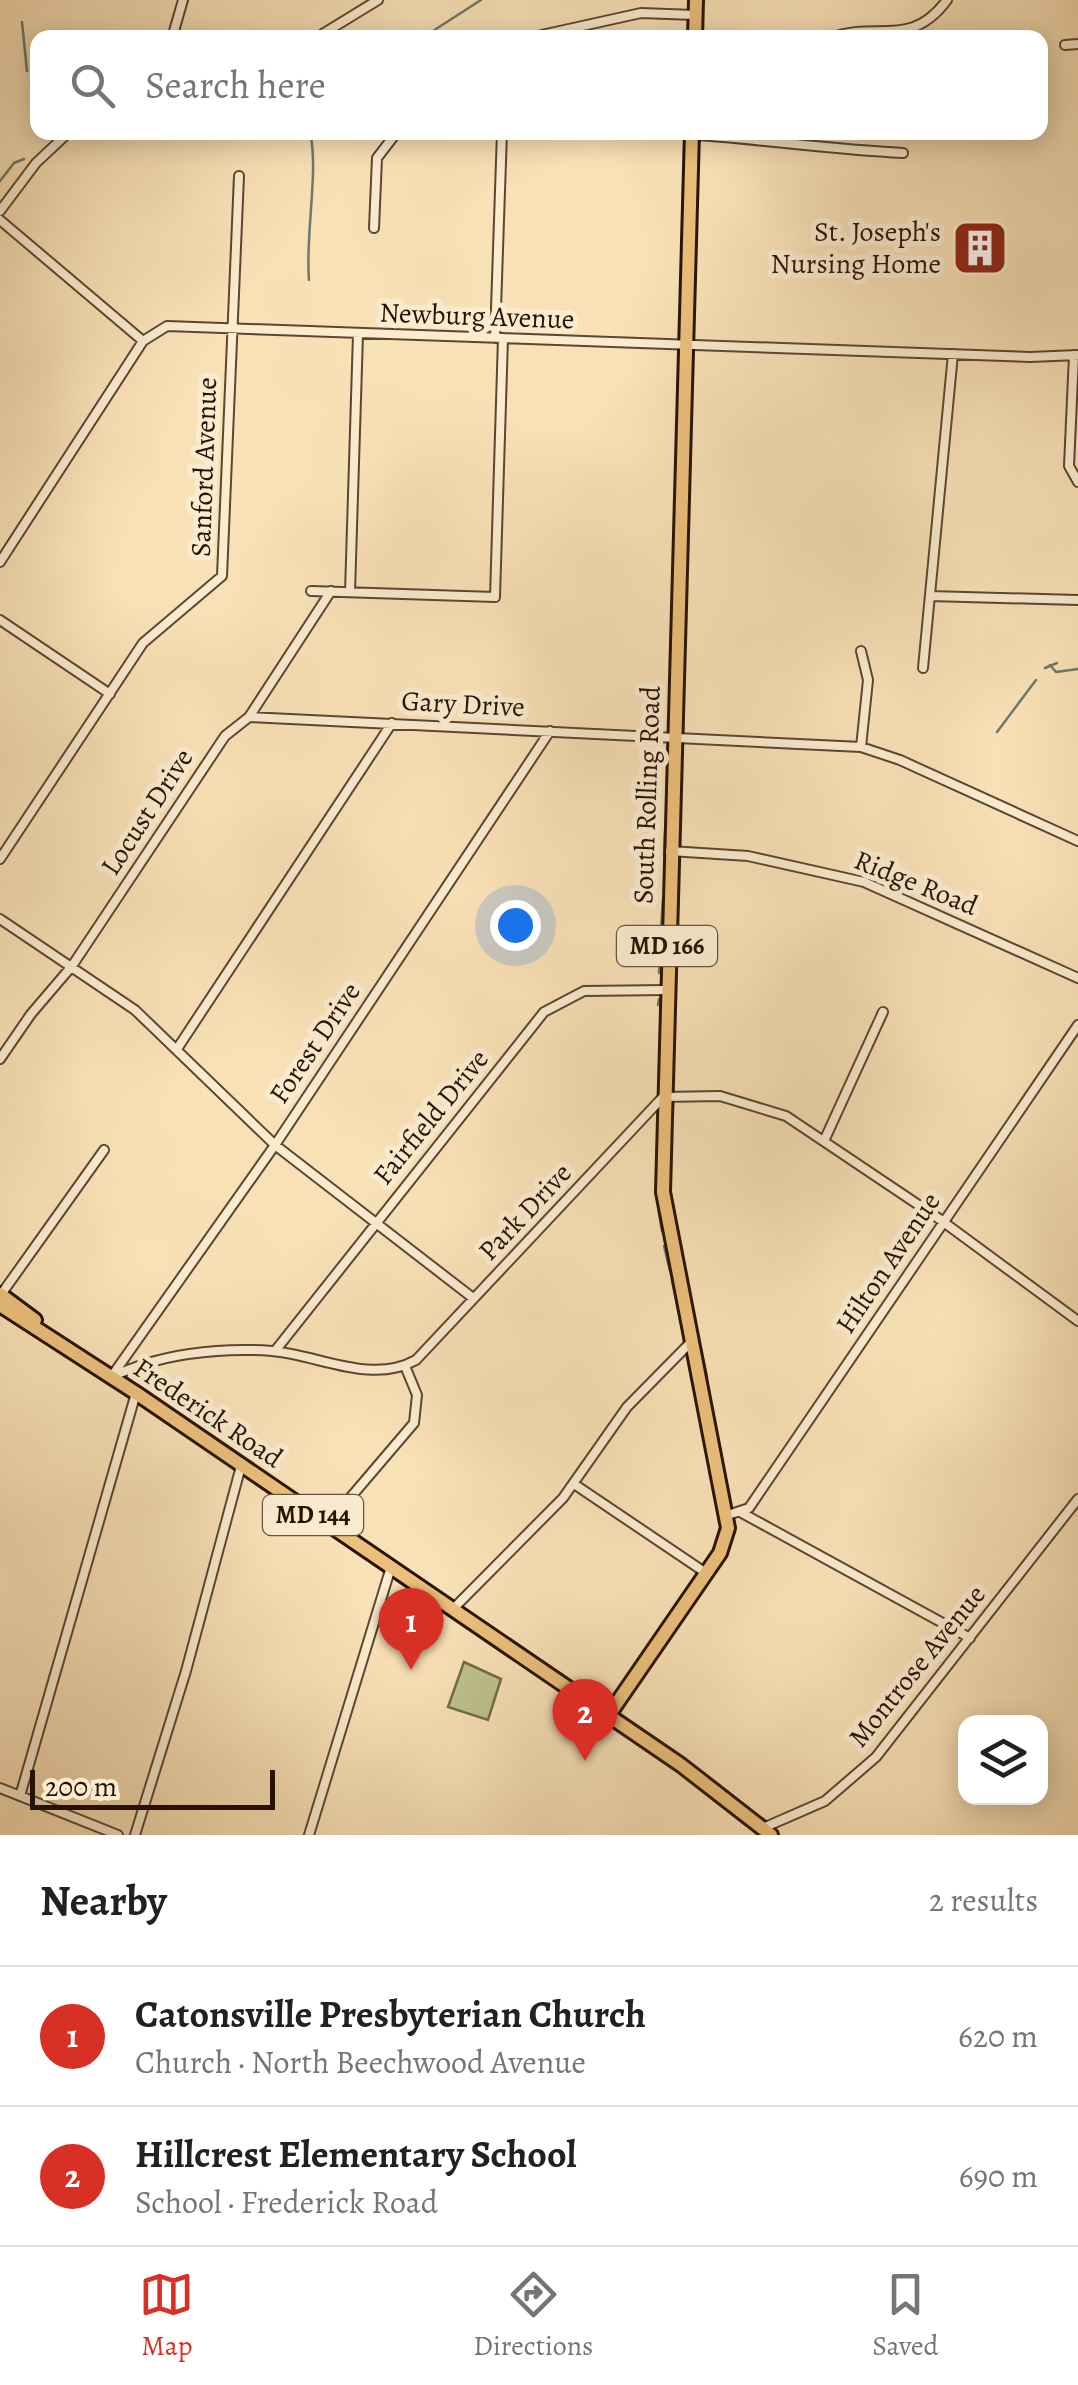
<!DOCTYPE html>
<html lang="en">
<head>
<meta charset="utf-8">
<style>
  :root { --surface:#fff; --page:#f2f2f2; --text:#202124; --muted:#757577; --line:#e0e0e0; --accent:#d93025 }
  body { margin:0; font-family:Alegreya,serif; background:var(--page); color:var(--text) }
  .controls { position:absolute; right:30px; bottom:30px; display:grid; overflow:hidden; border-radius:20px; box-shadow:0 5px 25px #0003 }
  .controls button { width:90px; height:90px; display:grid; place-items:center; padding:0; border:0; border-bottom:2px solid var(--line); background:var(--surface); color:var(--text); font:50px sans-serif }
  .scale { position:absolute; left:30px; bottom:25px; width:245px; box-sizing:border-box; padding-left:10px; border:5px solid #281303; border-top:0; font-size:28px; line-height:35px; white-space:nowrap; color:#281303; -webkit-text-stroke:8px #fbecd0; paint-order:stroke }
  .you { position:absolute; left:515px; top:925px; width:35px; height:35px; margin:-25px; border:8px solid #fff; border-radius:50%; background:#1a73e8; box-shadow:0 0 0 15px #1a73e833 }
  .badge { display:grid; place-items:center; width:65px; height:65px; border-radius:50%; background:var(--accent); color:#fff; font-size:32px; font-weight:700 }
  .pin { position:absolute; translate:-50% -82px; filter:drop-shadow(0 2px 5px #0008) }
  .pin::after { content:''; position:absolute; top:52px; width:35px; height:30px; background:inherit; clip-path:polygon(0 0,100% 0,50% 100%) }
  .list { margin:0; padding:0; list-style:none }
  h2 { display:flex; justify-content:space-between; align-items:center; height:130px; margin:0; padding:0 40px; font-size:42px }
  h2 small { font-size:32px; font-weight:400; color:var(--muted) }
  .list li { display:grid; grid-template-columns:65px 1fr auto; gap:30px; align-items:center; box-sizing:border-box; height:140px; padding:0 40px; border-top:2px solid var(--line) }
  .list b { display:block; font-size:38px; white-space:nowrap }
  .list p { margin:0; font-size:32px; white-space:nowrap; color:var(--muted) }
  .list em { font-size:32px; font-style:normal; color:var(--muted) }
  .icon { flex:none; width:55px; height:55px; fill:none; stroke:currentColor; stroke-width:2; stroke-linecap:round; stroke-linejoin:round }
  .map { position:relative; flex:none; width:1078px; height:1835px; overflow:hidden }
  .search { position:absolute; background:var(--surface); box-shadow:0 5px 25px #0003; left:30px; right:30px; top:30px; height:110px; display:flex; align-items:center; gap:25px; box-sizing:border-box; padding:0 35px; border-radius:20px; color:var(--muted); font-size:38px }
  .sheet { height:410px; background:var(--surface) }
  nav { display:flex; justify-content:space-around; align-items:center; box-sizing:border-box; height:140px; border-top:2px solid var(--line); background:var(--surface); font-size:28px; color:var(--muted) }
  nav a { display:grid; justify-items:center; gap:5px }
  nav .on { color:var(--accent) }
  .map>svg:first-child { display:block }
</style>
</head>
<body>
<div class="map">
<svg width="1078" height="1835" viewBox="0 0 1078 1835">
  <rect width="100%" height="100%" fill="#f9e1b7"/>
  <filter id="stains"><feTurbulence type="fractalNoise" baseFrequency=".002" numOctaves="4"/><feColorMatrix values="0 0 0 0 .2 0 0 0 0 .09 0 0 0 0 .02 0 0 0 .5 -.17"/></filter>
  <radialGradient id="worn" r=".72"><stop offset=".6" stop-color="#630" stop-opacity="0"/><stop offset="1" stop-color="#630" stop-opacity=".3"/></radialGradient>
  <!-- green -->
  <path fill="#bec38e" stroke="#736b48" stroke-width="2.5" d="M464,1662L501,1679L488,1720L448,1707Z"/>
  <g fill="none" stroke-linecap="round" stroke-linejoin="round">
    <!-- stream -->
    <path stroke="#6f796b" stroke-width="2.5" d="M22,22L27,71
      M422,38L481,0
      M90,139L106,132
      M0,181L14,163L24,159
      M309,280C305,235 319,171 310,132
      M1050,665L1056,672L1078,669
      M1045,668L1057,663
      M997,732L1036,680
      M666,823L667,775
      M664,856L665,832
      M660,944L663,899
      M659,973L660,951
      M658,1005L659,999
      M658,1207L662,1231
      M664,1246L670,1271
      M672,1280L678,1309
      M680,1315L683,1328
      M701,1349L707,1377"/>
    <!-- minor casing -->
    <g stroke="#5c4630" stroke-width="12">
      <path id="minor" d="M172,38L183,0
        M316,38L378,0
        M528,38L641,13L695,15
        M831,38C876,20 910,50 947,0
        M1065,45L1078,44
        M649,132C735,135 818,149 903,153
        M0,211L36,163L69,132
        M0,220L143,341
        M374,228L377,158L397,132
        M495,338L502,132
        M1074,355L1069,466L1078,482
        M0,562L143,341L167,326L1030,357L1078,355
        M311,591L495,597L503,338
        M350,592L358,334
        M930,596L1078,600
        M0,620L110,694
        M923,668L953,354
        M249,717L861,747L900,760L1078,841
        M861,747L868,680L861,651
        M670,851L748,856L864,882L1078,978
        M0,859L143,643L222,576L239,176
        M0,919L135,1010L275,1145L473,1298
        M177,1049L392,723
        M0,1059L31,1014L72,966L225,736L249,717L331,591
        M824,1141L883,1012
        M0,1296L104,1150
        M275,1351L544,1012L584,991L665,990
        M114,1373L275,1145L550,731
        M112,1377C158,1354 220,1347 272,1351C319,1355 371,1385 416,1360L663,1097L720,1096L786,1116L938,1218L1078,1321
        M574,1484L706,1573
        M742,1513L970,1638
        M728,1515L749,1508L1078,1025
        M327,1525L414,1423L417,1395L405,1366
        M453,1609L563,1498L627,1407L692,1341
        M0,1788L118,1835
        M20,1796L136,1393
        M763,1828L825,1801L876,1757L1078,1499
        M135,1835L186,1671L241,1466
        M309,1835L391,1567"/>
    </g>
    <!-- primary casing -->
    <g stroke="#281303" stroke-width="18">
      <path id="primary" d="M695,38L696,0
        M0,1294L35,1320
        M0,1305L136,1393L681,1765L771,1835
        M608,1716L720,1553L728,1528L663,1192L692,132"/>
    </g>
    <!-- minor -->
    <use href="#minor" stroke="#fbecd0" stroke-width="8"/>
    <!-- primary -->
    <use href="#primary" stroke="#ecc07c" stroke-width="12"/>
  </g>
  <!-- icons -->
  <defs>
    <g id="building-square" transform="scale(2.875)"><rect x="-9" y="-9" width="18" height="18" rx="4" fill="#8f2418" stroke="#fbecd0"/><path d="M-4-6H4V6H1V3H-1V6H-4ZM-2.5-4.3h1.7v1.8h-1.7ZM.8-4.3h1.7v1.8H.8ZM-2.5-1h1.7V.8h-1.7ZM.8-1h1.7V.8H.8Z" fill="#fff"/></g>
  </defs>
  <g fill-rule="evenodd">
    <use href="#building-square" x="980" y="248"/>
  </g>
  <g text-anchor="middle" dominant-baseline="central" stroke-width="10" stroke-linejoin="round" paint-order="stroke">
    <!-- shield labels -->
    <g fill="#fbecd0" stroke="#675440" stroke-width="2.5">
      <rect x="617" y="926" width="100" height="40" rx="8"/>
      <rect x="263" y="1495" width="100" height="40" rx="8"/>
    </g>
    <g font-size="25" font-weight="bold" fill="#281303">
      <text x="667" y="946">MD 166</text>
      <text x="313" y="1515">MD 144</text>
    </g>
    <!-- poi labels -->
    <g font-size="28" fill="#281303" stroke="#fbecd0" text-anchor="end">
      <text x="941" y="232">St. Joseph's<tspan x="941" dy="32">Nursing Home</tspan></text>
    </g>
    <!-- street labels -->
    <g font-size="28" fill="#281303" stroke="#fbecd0">
      <text transform="translate(477 316) rotate(2)">Newburg Avenue</text>
      <text transform="translate(204 467) rotate(-88)">Sanford Avenue</text>
      <text transform="translate(463 704) rotate(3)">Gary Drive</text>
      <text transform="translate(647 795) rotate(-88)">South Rolling Road</text>
      <text transform="translate(147 812) rotate(-57)">Locust Drive</text>
      <text transform="translate(916 883) rotate(22)">Ridge Road</text>
      <text transform="translate(315 1043) rotate(-56)">Forest Drive</text>
      <text transform="translate(431 1117) rotate(-51)">Fairfield Drive</text>
      <text transform="translate(525 1212) rotate(-47)">Park Drive</text>
      <text transform="translate(888 1263) rotate(-56)">Hilton Avenue</text>
      <text transform="translate(208 1413) rotate(34)">Frederick Road</text>
      <text transform="translate(917 1666) rotate(-51)">Montrose Avenue</text>
    </g>
  </g>
  <rect width="100%" height="100%" filter="url(#stains)"/>
  <rect width="100%" height="100%" fill="url(#worn)"/>
</svg>
<div class="controls">
<button><svg class="icon" aria-label="layers" viewBox="0 0 24 24"><path d="M12 4l9 5-9 5-9-5zM3 14l9 5 9-5"/></svg></button>
</div>
<div class="scale">200 m</div>
<div class="you"></div>
<div class="pin badge" style="left:411px;top:1670px">1</div>
<div class="pin badge" style="left:585px;top:1761px">2</div>
<div class="search"><svg class="icon" aria-label="search" viewBox="0 0 24 24"><circle cx="10" cy="10" r="6"/><path d="M15 15l6 6"/></svg>Search here</div>
</div>
<section class="sheet">
<h2>Nearby<small>2 results</small></h2>
<ul class="list">
<li><span class="badge">1</span><div><b>Catonsville Presbyterian Church</b><p>Church · North Beechwood Avenue</p></div><em>620 m</em></li>
<li><span class="badge">2</span><div><b>Hillcrest Elementary School</b><p>School · Frederick Road</p></div><em>690 m</em></li>
</ul>
</section>
<nav>
<a class="on"><svg class="icon" aria-label="map" viewBox="0 0 24 24"><path d="M3 6l6-2 6 2 6-2v14l-6 2-6-2-6 2zM9 4v14M15 6v14"/></svg>Map</a>
<a><svg class="icon" aria-label="directions" viewBox="0 0 24 24"><path d="M12 3l9 9-9 9-9-9zM9 14v-3h6M13 9l2 2-2 2"/></svg>Directions</a>
<a><svg class="icon" aria-label="saved" viewBox="0 0 24 24"><path d="M7 4h10v16l-5-4-5 4z"/></svg>Saved</a>
</nav>
</body>
</html>
